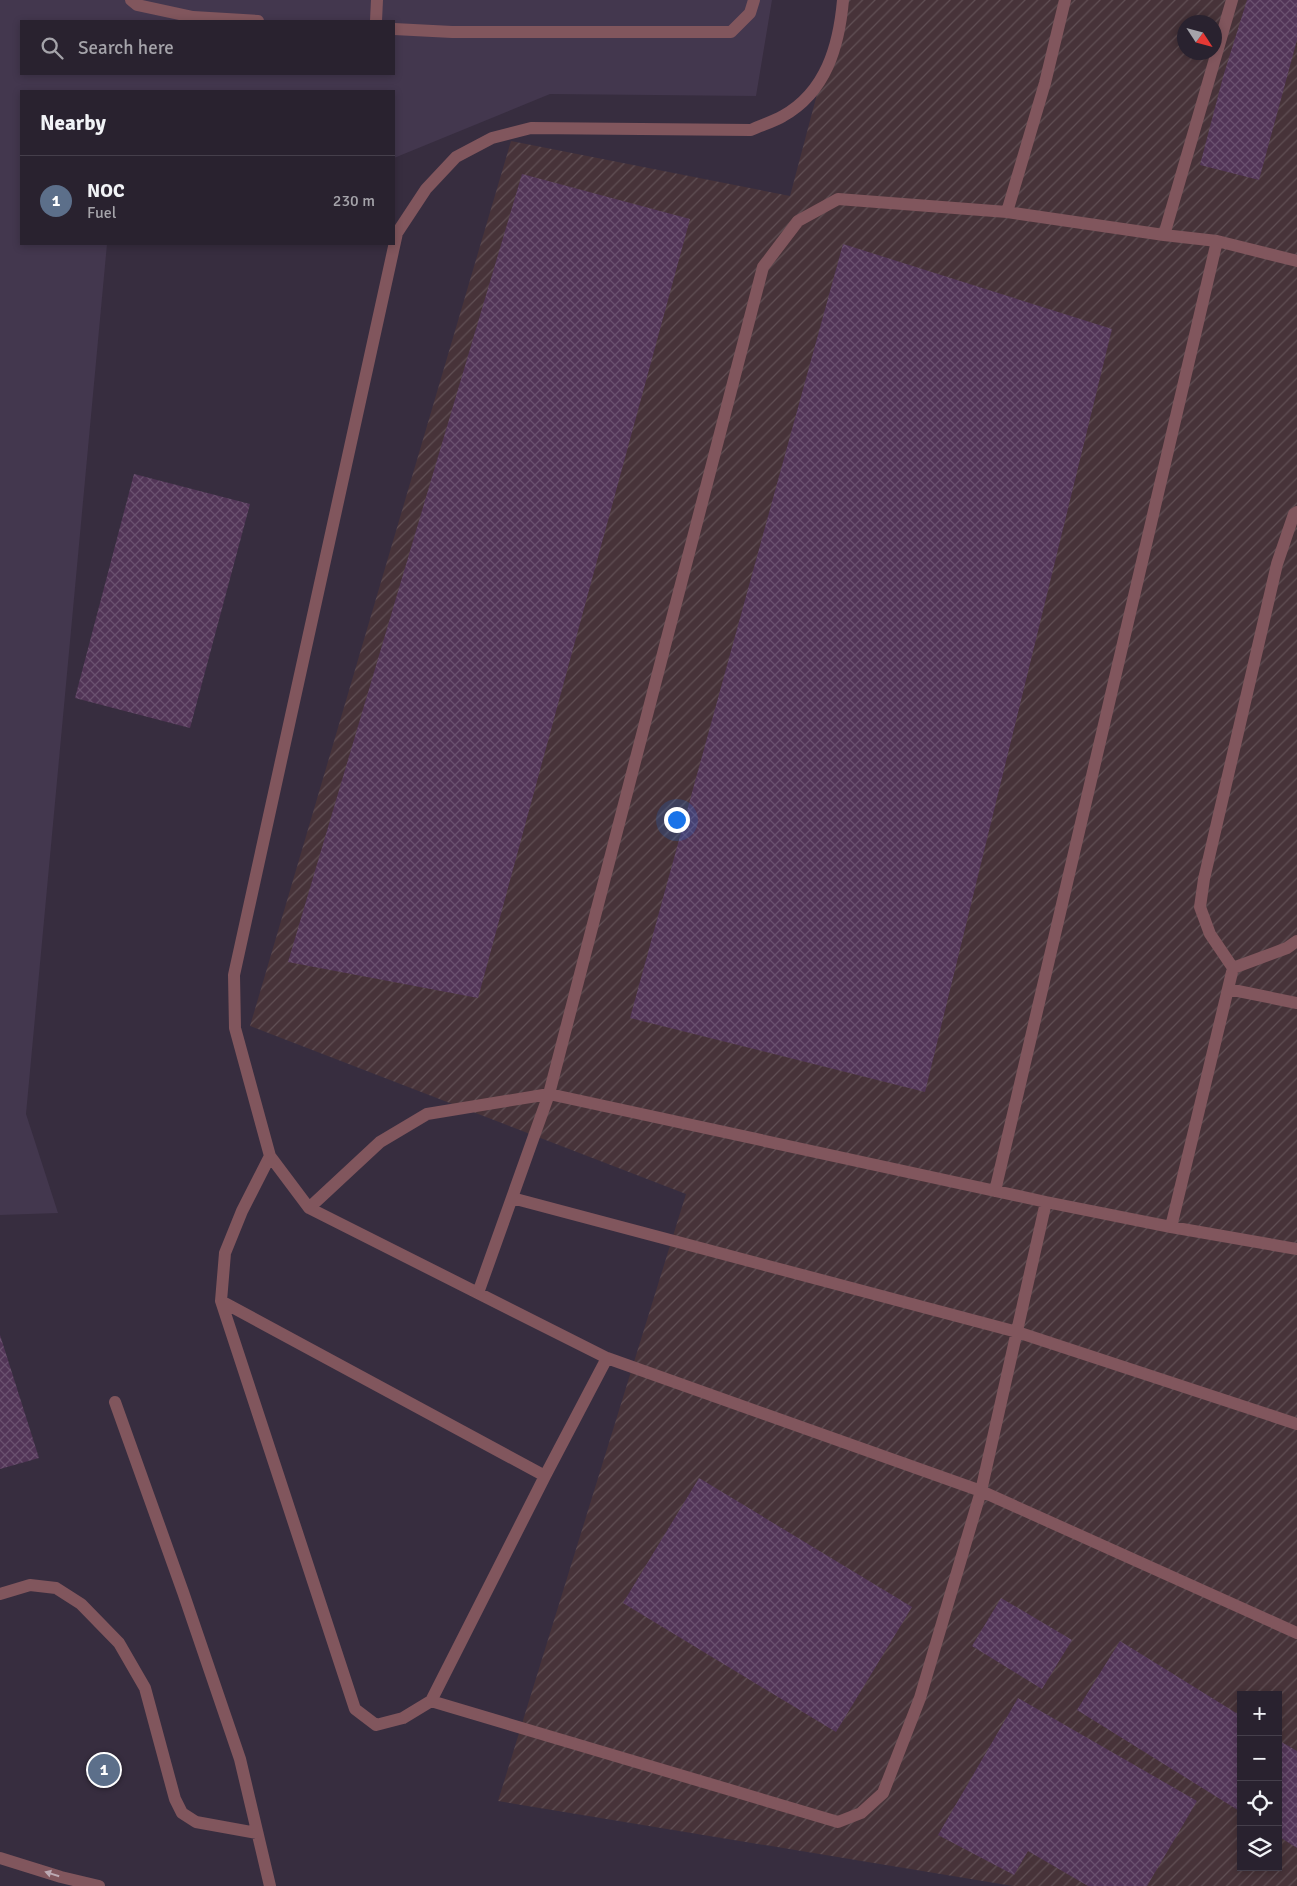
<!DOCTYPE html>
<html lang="en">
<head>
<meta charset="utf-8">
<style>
  :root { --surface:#29222f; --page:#352f3b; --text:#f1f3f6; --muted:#a5a4aa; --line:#453f4b; --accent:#8bbbb9 }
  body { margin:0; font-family:Signika,sans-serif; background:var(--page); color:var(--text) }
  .controls { position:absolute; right:15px; bottom:15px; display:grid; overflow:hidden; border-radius:0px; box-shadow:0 2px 8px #0003 }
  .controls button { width:45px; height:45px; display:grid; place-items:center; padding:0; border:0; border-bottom:1px solid var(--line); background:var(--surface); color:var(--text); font:25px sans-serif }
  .compass { position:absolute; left:1177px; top:15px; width:45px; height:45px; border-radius:50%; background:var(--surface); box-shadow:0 2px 8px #0003; rotate:126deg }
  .you { position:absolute; left:676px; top:819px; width:18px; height:18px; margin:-12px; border:4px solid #fff; border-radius:50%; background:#1a73e8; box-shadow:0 0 0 8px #1a73e833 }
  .badge { display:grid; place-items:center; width:32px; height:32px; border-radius:50%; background:var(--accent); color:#fff; font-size:16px; font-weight:700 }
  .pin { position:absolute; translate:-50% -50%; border:2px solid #fff; box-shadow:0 1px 5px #0006 }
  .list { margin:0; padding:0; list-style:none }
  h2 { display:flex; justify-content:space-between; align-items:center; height:65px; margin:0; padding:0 20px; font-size:21px }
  h2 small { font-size:16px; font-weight:400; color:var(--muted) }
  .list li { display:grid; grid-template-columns:32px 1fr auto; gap:15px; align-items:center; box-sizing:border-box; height:90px; padding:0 20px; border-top:1px solid var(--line) }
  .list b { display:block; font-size:19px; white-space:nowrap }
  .list p { margin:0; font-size:16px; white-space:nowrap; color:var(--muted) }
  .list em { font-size:16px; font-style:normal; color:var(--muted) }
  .icon { flex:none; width:28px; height:28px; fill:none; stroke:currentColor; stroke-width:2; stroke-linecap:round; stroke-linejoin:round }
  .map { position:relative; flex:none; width:1297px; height:1886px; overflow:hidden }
  .search { position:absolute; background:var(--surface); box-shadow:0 2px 8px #0003; left:20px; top:20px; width:375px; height:55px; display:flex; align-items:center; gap:12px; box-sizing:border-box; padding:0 18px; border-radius:0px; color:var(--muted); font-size:19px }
  .panel { position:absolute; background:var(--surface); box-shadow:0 2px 8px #0003; left:20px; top:90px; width:375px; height:155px; border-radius:0px }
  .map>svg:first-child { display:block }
</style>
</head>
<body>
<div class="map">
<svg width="1297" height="1886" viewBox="0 0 1297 1886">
  <defs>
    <pattern id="industrial-furrows" width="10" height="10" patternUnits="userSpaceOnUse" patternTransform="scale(1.25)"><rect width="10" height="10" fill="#473339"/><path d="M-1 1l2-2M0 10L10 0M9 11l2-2" fill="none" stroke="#615055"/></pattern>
    <pattern id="building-cross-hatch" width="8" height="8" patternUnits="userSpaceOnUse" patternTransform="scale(1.25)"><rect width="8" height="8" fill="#523557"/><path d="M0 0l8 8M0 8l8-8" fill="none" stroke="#6a516f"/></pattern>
  </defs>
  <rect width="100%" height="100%" fill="#372d3f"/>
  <!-- built -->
  <path fill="#43374e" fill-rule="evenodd" d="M0,0H772L756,96L550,94L394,158V91H21V244H107L26,1114L58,1213L0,1215ZM21,21H394V74H21Z"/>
  <!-- industrial -->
  <path fill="url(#industrial-furrows)" fill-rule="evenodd" d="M842,0H1297V1886H1013L498,1801L686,1194L250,1026L511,141L790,196ZM1184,22H1214V52H1184ZM1241,1695H1278V1867H1241Z"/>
  <!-- building -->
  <path fill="url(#building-cross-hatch)" d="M1247,0H1297V40L1259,180L1200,165L1223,77Z
    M522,174L690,219L478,998L288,962Z
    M843,244L1112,329L925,1092L630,1018Z
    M134,474L250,504L190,728L75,698Z
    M0,1335L39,1458L0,1469Z
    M699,1478L912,1607L836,1732L623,1603Z
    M1001,1598L1072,1640L1042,1689L972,1646Z
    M1120,1641L1241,1716V1812L1077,1710Z
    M1018,1698L1197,1801L1147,1886H1088L1028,1851L1014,1875L938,1835Z
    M1278,1740L1297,1751V1848L1278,1836Z"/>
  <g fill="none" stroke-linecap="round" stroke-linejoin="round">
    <!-- service -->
    <path stroke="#81565d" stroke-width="12" d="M131,0L137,5L193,17L258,21
      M843,0C839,46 826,92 783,116C773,122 761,125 751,130L531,128L492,138L456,157L426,189L397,233L234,975L235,1028L270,1156L309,1208L607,1358L981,1491L1297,1633
      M1065,0L1045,83L1007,212L1164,235L1217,241L1297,261
      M376,21L377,0
      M394,29L452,32H731L750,13L754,0
      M1164,235L1232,0
      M1233,968L1287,948L1297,941
      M1228,989L1297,1003
      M270,1156L242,1211L225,1253L221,1301L355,1709L376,1725L403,1718L431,1701L545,1476L607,1358
      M995,1191L1217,241
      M512,1198L1017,1332L1297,1424
      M309,1208L380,1142L427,1114L549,1094L1046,1202L1171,1227L1297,1249
      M1171,1227L1233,968L1210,934L1200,907L1204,879L1277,564L1294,514L1297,512
      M478,1293L549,1094L763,267L798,221L838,199L1007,212
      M221,1301L545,1476
      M115,1402L183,1592L240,1759L270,1886
      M0,1594L30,1585L56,1588L81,1604L119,1643L145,1688L175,1799L182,1813L196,1822L257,1833
      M431,1701L838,1822L861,1813L883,1793L920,1698L981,1491L1046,1202"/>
    <!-- tertiary -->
    <path stroke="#81565d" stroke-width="12" d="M0,1858L61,1877L99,1886"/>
  </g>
  <!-- one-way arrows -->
  <defs><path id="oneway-solid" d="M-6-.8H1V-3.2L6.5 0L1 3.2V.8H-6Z" transform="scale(1.25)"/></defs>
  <use fill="#bca9b2" href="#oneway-solid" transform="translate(52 1874) rotate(-163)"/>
</svg>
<div class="controls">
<button>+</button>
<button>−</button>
<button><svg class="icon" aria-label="locate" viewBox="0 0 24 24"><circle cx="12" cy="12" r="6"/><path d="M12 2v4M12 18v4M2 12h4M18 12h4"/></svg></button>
<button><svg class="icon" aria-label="layers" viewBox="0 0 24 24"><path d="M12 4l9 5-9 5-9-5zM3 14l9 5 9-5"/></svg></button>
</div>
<svg class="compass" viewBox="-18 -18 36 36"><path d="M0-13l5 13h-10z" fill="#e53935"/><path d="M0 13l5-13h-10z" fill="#a5a4aa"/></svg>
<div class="you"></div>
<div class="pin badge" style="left:104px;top:1770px;background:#5c6f8a">1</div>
<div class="search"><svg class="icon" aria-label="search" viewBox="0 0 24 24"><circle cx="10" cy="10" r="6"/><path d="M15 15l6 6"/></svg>Search here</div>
<section class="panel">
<h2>Nearby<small></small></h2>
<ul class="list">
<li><span class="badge" style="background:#5c6f8a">1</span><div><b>NOC</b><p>Fuel</p></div><em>230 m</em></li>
</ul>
</section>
</div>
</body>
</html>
